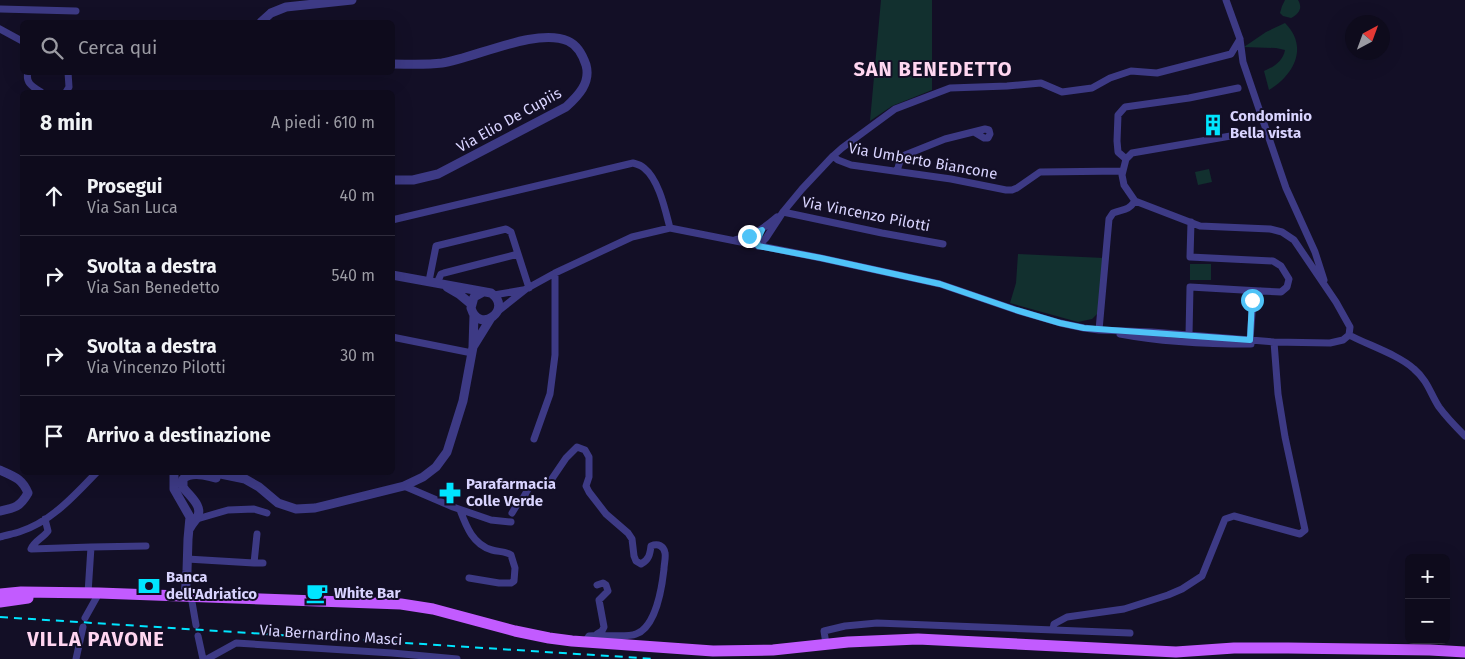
<!DOCTYPE html>
<html lang="it">
<head>
<meta charset="utf-8">
<style>
  :root { --surface:#0e0b1c; --page:#1c1929; --text:#f1f3f6; --muted:#9b9ba3; --line:#2e2b3b }
  body { margin:0; font-family:"Fira Sans",sans-serif; background:var(--page); color:var(--text) }
  .controls { position:absolute; right:15px; bottom:15px; display:grid; overflow:hidden; border-radius:8px; box-shadow:0 5px 20px #0002 }
  .controls button { width:45px; height:45px; display:grid; place-items:center; padding:0; border:0; border-bottom:1px solid var(--line); background:var(--surface); color:var(--text); font:25px sans-serif }
  .compass { position:absolute; left:1345px; top:15px; width:45px; height:45px; border-radius:50%; background:var(--surface); box-shadow:0 5px 20px #0002; rotate:41deg }
  .stop { position:absolute; width:15px; height:15px; margin:-11px; border:4px solid #4fc3f7; border-radius:50%; background:#fff }
  .stop.end { background:#4fc3f7; border-color:#fff; box-shadow:0 1px 5px #0008 }
  .list { margin:0; padding:0; list-style:none }
  h2 { display:flex; justify-content:space-between; align-items:center; height:65px; margin:0; padding:0 20px; font-size:21px }
  h2 small { font-size:16px; font-weight:400; color:var(--muted) }
  .list li { display:grid; grid-template-columns:32px 1fr auto; gap:15px; align-items:center; box-sizing:border-box; height:80px; padding:0 20px; border-top:1px solid var(--line) }
  .list b { display:block; font-size:19px; white-space:nowrap }
  .list p { margin:0; font-size:16px; white-space:nowrap; color:var(--muted) }
  .list em { font-size:16px; font-style:normal; color:var(--muted) }
  .icon { flex:none; width:28px; height:28px; fill:none; stroke:currentColor; stroke-width:2; stroke-linecap:round; stroke-linejoin:round }
  .map { position:relative; flex:none; width:1465px; height:659px; overflow:hidden }
  .search { position:absolute; background:var(--surface); box-shadow:0 5px 20px #0002; left:20px; top:20px; width:375px; height:55px; display:flex; align-items:center; gap:12px; box-sizing:border-box; padding:0 18px; border-radius:8px; color:var(--muted); font-size:19px }
  .panel { position:absolute; background:var(--surface); box-shadow:0 5px 20px #0002; left:20px; top:90px; width:375px; height:385px; border-radius:8px }
  .map>svg:first-child { display:block }
</style>
</head>
<body>
<div class="map">
<svg width="1465" height="659" viewBox="0 0 1465 659">
  <rect width="100%" height="100%" fill="#130f26"/>
  <!-- green -->
  <path fill="#12302f" d="M881,0H932V90L892,106L870,121Z
    M1285,0H1298C1303,8 1299,14 1291,18L1283,16L1280,13L1282,6Z
    M1285,23C1309,47 1294,75 1269,90L1264,71C1274,67 1283,61 1285,50L1276,48L1244,47L1266,32Z
    M1209,169L1212,182L1198,185L1195,172Z
    M1018,254L1104,258L1099,312L1092,319L1078,322L1010,303L1016,283Z
    M1190,264H1211V280H1190Z"/>
  <g fill="none" stroke-linecap="round" stroke-linejoin="round">
    <!-- minor -->
    <path stroke="#3d3a85" stroke-width="7" d="M1226,0L1240,39L1243,62L1286,188L1315,252L1324,280
      M0,9L76,11
      M0,29L22,41
      M28,72C25,83 33,87 41,92
      M66,92L69,87L68,72
      M833,156L838,160L851,165L951,179L1006,190H1012L1017,188L1040,172L1123,171
      M1126,159L1118,152L1117,141L1118,115L1125,107L1189,98L1238,88
      M897,171L900,161L905,155L945,139L985,129L989,130L990,134L988,138H984L974,132
      M783,212L882,233L943,244
      M392,220L633,163C637,164 641,165 644,168C659,180 665,209 670,228
      M1191,222L1190,257L1273,261L1281,266L1289,279L1287,287L1281,292L1261,291L1255,294L1253,300L1250,340
      M735,240C754,235 763,229 777,217
      M758,246L766,238L783,212L802,189L833,156L842,148L895,109L950,88L1007,86L1041,83L1062,92L1092,88L1110,78L1131,71L1157,73L1231,54L1240,39
      M429,281L436,246L506,229L511,232L529,288
      M437,283L441,274L444,273L518,254
      M494,295L523,290
      M497,312L526,289L555,273L632,237L670,228L821,258L940,284L1016,310L1060,323L1084,328L1099,330L1152,332L1274,342L1330,343L1343,340L1349,335L1350,327L1336,302L1294,240L1282,232L1270,229L1200,226L1135,201L1124,185L1122,175L1126,159L1132,153L1248,133
      M1099,330L1109,219L1113,213C1124,209 1128,211 1135,201
      M1120,334C1162,342 1207,344 1251,344
      M1189,335L1190,287L1260,291
      M1349,335C1368,345 1399,355 1414,369C1428,381 1430,393 1439,407C1447,418 1456,427 1465,436
      M392,337L472,353
      M534,439L550,394L555,355V273
      M404,486L453,507L491,520L511,522
      M460,510C466,526 473,545 492,550C499,552 505,551 511,555L515,568L514,581L511,583H499L469,578
      M512,513L518,503L522,500L531,484L541,486H547L566,458L577,447L585,450L589,457V477L586,486L589,492L606,514L628,533L632,539L634,556L636,561L641,564C649,560 650,554 651,546C658,543 664,546 665,553C666,558 664,564 664,569C662,587 656,627 636,634C626,638 603,634 589,636L585,642
      M45,519L48,531C44,537 33,542 31,549L91,547L88,593
      M197,519L228,510L254,509L267,513
      M0,537C6,535 13,534 19,532C51,522 74,496 97,472
      M91,547L146,546
      M187,559L254,563L257,534
      M254,563H263
      M597,585L603,583L606,585L608,591L599,600L604,627L602,631L597,634
      M191,596L196,625
      M85,618L99,593
      M1053,629L1054,624L1067,617L1124,609L1168,595L1182,589L1202,576L1225,519L1234,516L1300,534L1305,530L1285,437L1278,394L1274,342
      M198,636L203,659
      M826,644L824,631L845,626L877,623L1130,633
      M76,659L83,627
      M207,659L236,643L392,653L457,659"/>
    <!-- tertiary -->
    <path stroke="#3d3a85" stroke-width="9" d="M261,22L271,13L286,7L352,0
      M392,64C409,64 426,65 442,63C475,58 537,27 568,41C577,45 583,56 586,65C591,83 578,96 566,107L438,174L413,180H392
      M392,275L491,293C514,309 479,335 471,308L474,297L483,292
      M447,287L459,294L471,304
      M473,347L491,318
      M0,470C13,476 22,478 28,493C20,507 15,508 0,511
      M211,472L245,479L259,487L278,503L296,509L315,508L404,486L423,477L436,467L447,452L463,401L473,347L474,315
      M174,475V489L190,517L188,539L187,571L185,596
      M190,528C192,524 195,521 197,518C204,506 189,496 183,487V479C192,471 206,476 216,478"/>
    <!-- primary -->
    <path stroke="#c25bff" stroke-width="11" d="M0,594L21,592L99,593L401,604L433,609L515,631L549,638L572,641L713,651L773,650L848,642L918,639L1176,652L1234,648H1288L1430,650L1465,652
      M0,602L28,598"/>
    <!-- rail -->
    <path stroke="#00e5ff" stroke-width="2" stroke-dasharray="8 6" stroke-linecap="butt" d="M0,617L656,659"/>
  </g>
  <g fill="none" stroke-linecap="round" stroke-linejoin="round">
    <!-- route -->
    <path stroke="#4fc3f7" stroke-width="6" d="M749,236L762,230L757,241L758,246L821,258L940,284L1016,310L1060,323L1084,328L1250,340L1252,300"/>
  </g>
  <!-- icons -->
  <defs>
    <g id="building-bare" transform="scale(1.725)"><path d="M-4-6H4V6H1V3H-1V6H-4ZM-2.5-4.3h1.7v1.8h-1.7ZM.8-4.3h1.7v1.8H.8ZM-2.5-1h1.7V.8h-1.7ZM.8-1h1.7V.8H.8Z" fill="#00e5ff" stroke="#130f26" stroke-width="2.5" paint-order="stroke"/></g>
    <g id="pharmacy-bare" transform="scale(1.725)"><path d="M-2-6h4v4h4v4h-4v4h-4v-4h-4v-4h4Z" fill="#00e5ff" stroke="#130f26" stroke-width="2.5" paint-order="stroke"/></g>
    <g id="bank-bare" transform="scale(1.725)"><path d="M-6-4H6V4H-6ZM0-2.3a2.3 2.3 0 1 0 0 4.6a2.3 2.3 0 1 0 0-4.6Z" fill="#00e5ff" stroke="#130f26" stroke-width="2.5" paint-order="stroke"/></g>
    <g id="cafe-bare" transform="scale(1.725)"><path d="M-5.5-4.5H6V0H3Q3 3.5 0 3.5H-2.5Q-5.5 3.5-5.5 0ZM3-3.2v2h1.7v-2ZM-6 4.5H4V6H-6Z" fill="#00e5ff" stroke="#130f26" stroke-width="2.5" paint-order="stroke"/></g>
  </defs>
  <g fill-rule="evenodd">
    <use href="#building-bare" x="1213" y="125"/>
    <use href="#pharmacy-bare" x="450" y="493"/>
    <use href="#bank-bare" x="149" y="586"/>
    <use href="#cafe-bare" x="317" y="593"/>
  </g>
  <g text-anchor="middle" dominant-baseline="central" stroke-width="4" stroke-linejoin="round" paint-order="stroke">
    <!-- poi labels -->
    <g font-size="15" font-weight="bold" fill="#d9d4ff" stroke="#130f26" text-anchor="start">
      <text x="1230" y="116">Condominio<tspan x="1230" dy="17">Bella vista</tspan></text>
      <text x="466" y="484">Parafarmacia<tspan x="466" dy="17">Colle Verde</tspan></text>
      <text x="166" y="577">Banca<tspan x="166" dy="17">dell'Adriatico</tspan></text>
      <text x="334" y="593">White Bar</text>
    </g>
    <!-- street labels -->
    <g font-size="15" fill="#d9d4ff" stroke="#130f26">
      <text transform="translate(509 120) rotate(-29)">Via Elio De Cupiis</text>
      <text transform="translate(923 161) rotate(10)">Via Umberto Biancone</text>
      <text transform="translate(866 214) rotate(11)">Via Vincenzo Pilotti</text>
      <text transform="translate(331 635) rotate(4)">Via Bernardino Masci</text>
    </g>
    <!-- district labels -->
    <g font-size="20" font-weight="bold" letter-spacing="1" fill="#ffd6f0" stroke="#130f26">
      <text x="933" y="69">SAN BENEDETTO</text>
      <text x="96" y="639">VILLA PAVONE</text>
    </g>
  </g>
</svg>
<div class="controls">
<button>+</button>
<button>−</button>
</div>
<svg class="compass" viewBox="-18 -18 36 36"><path d="M0-13l5 13h-10z" fill="#e53935"/><path d="M0 13l5-13h-10z" fill="#9b9ba3"/></svg>
<div class="stop" style="left:1252px;top:300px"></div>
<div class="stop end" style="left:749px;top:236px"></div>
<div class="search"><svg class="icon" aria-label="search" viewBox="0 0 24 24"><circle cx="10" cy="10" r="6"/><path d="M15 15l6 6"/></svg>Cerca qui</div>
<section class="panel">
<h2>8 min<small>A piedi · 610 m</small></h2>
<ul class="list">
<li><svg class="icon" aria-label="ahead" viewBox="0 0 24 24"><path d="M12 20V5M6 11l6-6 6 6"/></svg><div><b>Prosegui</b><p>Via San Luca</p></div><em>40 m</em></li>
<li><svg class="icon" aria-label="right" viewBox="0 0 24 24"><path d="M7 20v-9h11M14 6l5 5-5 5"/></svg><div><b>Svolta a destra</b><p>Via San Benedetto</p></div><em>540 m</em></li>
<li><svg class="icon" aria-label="right" viewBox="0 0 24 24"><path d="M7 20v-9h11M14 6l5 5-5 5"/></svg><div><b>Svolta a destra</b><p>Via Vincenzo Pilotti</p></div><em>30 m</em></li>
<li><svg class="icon" aria-label="arrive" viewBox="0 0 24 24"><path d="M6 21V4h12l-3 4 3 4H6"/></svg><div><b>Arrivo a destinazione</b></div></li>
</ul>
</section>
</div>
</body>
</html>
